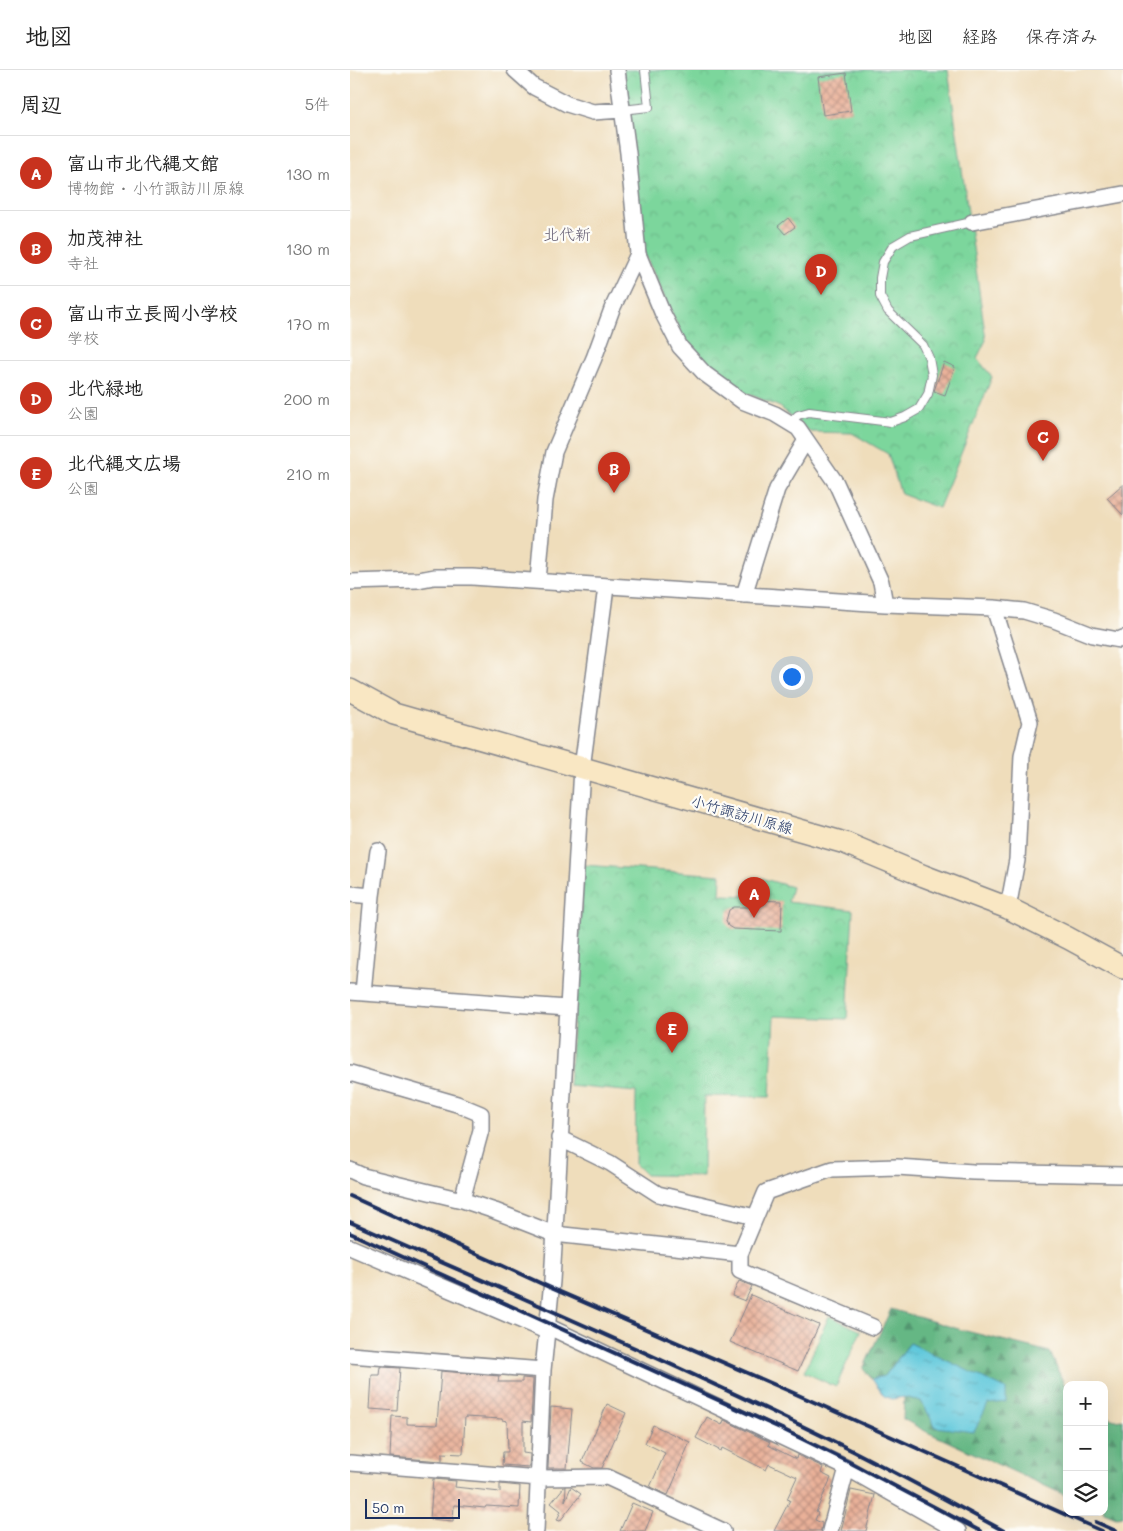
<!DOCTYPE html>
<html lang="ja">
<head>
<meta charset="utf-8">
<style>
  :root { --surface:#fff; --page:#f6f6f6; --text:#222; --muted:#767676; --line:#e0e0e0; --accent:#c8321e }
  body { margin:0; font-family:Mali,"Klee One",sans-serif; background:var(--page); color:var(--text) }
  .controls { position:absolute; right:15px; bottom:15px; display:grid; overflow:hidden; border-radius:10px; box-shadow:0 5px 20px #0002 }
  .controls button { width:45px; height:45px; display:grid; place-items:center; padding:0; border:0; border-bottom:1px solid var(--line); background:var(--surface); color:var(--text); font:25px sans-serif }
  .scale { position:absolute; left:15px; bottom:12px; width:95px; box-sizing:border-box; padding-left:5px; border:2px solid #1b2f5e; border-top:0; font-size:14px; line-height:18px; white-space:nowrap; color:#1b2f5e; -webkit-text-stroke:4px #fdfcf7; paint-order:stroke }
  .you { position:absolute; left:441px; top:606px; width:18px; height:18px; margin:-12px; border:4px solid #fff; border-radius:50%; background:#1a73e8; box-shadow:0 0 0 8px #1a73e833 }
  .badge { display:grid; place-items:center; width:32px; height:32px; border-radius:50%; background:var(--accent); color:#fff; font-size:16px; font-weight:700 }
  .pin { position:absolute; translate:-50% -41px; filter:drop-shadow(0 1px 2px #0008) }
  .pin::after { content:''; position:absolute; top:26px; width:18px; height:15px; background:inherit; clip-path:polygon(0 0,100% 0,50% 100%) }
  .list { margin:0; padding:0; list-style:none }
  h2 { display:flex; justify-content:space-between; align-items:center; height:65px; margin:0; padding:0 20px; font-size:21px }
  h2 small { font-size:16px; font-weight:400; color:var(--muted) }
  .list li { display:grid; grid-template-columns:32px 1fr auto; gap:15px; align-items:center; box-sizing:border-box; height:75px; padding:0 20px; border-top:1px solid var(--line) }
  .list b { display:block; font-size:19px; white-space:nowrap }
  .list p { margin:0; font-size:16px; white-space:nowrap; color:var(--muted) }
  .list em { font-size:16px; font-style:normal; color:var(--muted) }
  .icon { flex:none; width:28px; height:28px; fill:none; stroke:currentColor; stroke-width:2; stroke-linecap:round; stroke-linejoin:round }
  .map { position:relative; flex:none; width:773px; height:1461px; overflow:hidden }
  header { display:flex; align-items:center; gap:30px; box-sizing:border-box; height:70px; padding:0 25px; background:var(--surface); border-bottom:1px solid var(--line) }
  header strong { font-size:24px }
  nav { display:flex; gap:28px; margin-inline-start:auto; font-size:18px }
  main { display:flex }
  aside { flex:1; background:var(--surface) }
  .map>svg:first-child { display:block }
</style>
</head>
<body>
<header>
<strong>地図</strong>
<nav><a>地図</a><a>経路</a><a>保存済み</a></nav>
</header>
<main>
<aside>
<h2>周辺<small>5件</small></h2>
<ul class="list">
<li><span class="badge">A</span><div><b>富山市北代縄文館</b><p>博物館 · 小竹諏訪川原線</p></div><em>130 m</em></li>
<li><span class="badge">B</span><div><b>加茂神社</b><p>寺社</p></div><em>130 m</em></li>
<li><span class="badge">C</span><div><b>富山市立長岡小学校</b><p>学校</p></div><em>170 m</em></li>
<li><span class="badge">D</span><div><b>北代緑地</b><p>公園</p></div><em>200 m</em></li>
<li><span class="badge">E</span><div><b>北代縄文広場</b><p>公園</p></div><em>210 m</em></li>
</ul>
</aside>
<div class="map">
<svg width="773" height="1461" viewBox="0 0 773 1461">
  <defs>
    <pattern id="forest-firs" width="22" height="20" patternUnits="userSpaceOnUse" patternTransform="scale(1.25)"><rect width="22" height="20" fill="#65b784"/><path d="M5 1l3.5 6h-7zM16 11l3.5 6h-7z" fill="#52956f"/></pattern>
    <pattern id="park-crowns" width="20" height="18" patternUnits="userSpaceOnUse" patternTransform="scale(1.25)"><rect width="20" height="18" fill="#7cd69c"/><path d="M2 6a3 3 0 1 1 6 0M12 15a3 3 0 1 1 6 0" fill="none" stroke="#6bb889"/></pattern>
    <pattern id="water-ripples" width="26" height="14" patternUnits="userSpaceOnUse" patternTransform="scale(1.25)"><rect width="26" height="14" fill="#5fc8db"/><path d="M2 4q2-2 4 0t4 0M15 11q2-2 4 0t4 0" fill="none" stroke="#4ea3b5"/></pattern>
    <pattern id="building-cross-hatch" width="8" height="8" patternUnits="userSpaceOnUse" patternTransform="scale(1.25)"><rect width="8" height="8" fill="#e9b098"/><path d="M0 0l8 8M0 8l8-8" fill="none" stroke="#bc907f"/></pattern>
  </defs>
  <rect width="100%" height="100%" fill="#fdfcf7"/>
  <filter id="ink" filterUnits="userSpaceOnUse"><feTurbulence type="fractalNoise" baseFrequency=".02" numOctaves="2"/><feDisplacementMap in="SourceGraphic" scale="10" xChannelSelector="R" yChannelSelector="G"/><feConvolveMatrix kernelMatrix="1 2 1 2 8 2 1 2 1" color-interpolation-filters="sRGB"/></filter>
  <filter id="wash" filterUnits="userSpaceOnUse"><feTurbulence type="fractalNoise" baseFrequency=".0096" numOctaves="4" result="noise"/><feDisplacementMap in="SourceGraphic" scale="20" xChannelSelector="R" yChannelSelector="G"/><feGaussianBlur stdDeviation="1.12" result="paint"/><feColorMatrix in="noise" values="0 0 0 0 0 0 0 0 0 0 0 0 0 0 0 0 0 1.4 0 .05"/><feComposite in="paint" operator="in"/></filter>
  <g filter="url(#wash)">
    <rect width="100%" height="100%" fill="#efddbb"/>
    <!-- forest -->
    <path fill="url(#forest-firs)" stroke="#407371" d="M541,1239L612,1260L700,1282L717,1321V1426L577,1362L553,1349L554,1327L571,1331L586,1357L609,1297L560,1273L535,1306L522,1309L513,1299Z
      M754,1346L765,1350L773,1349V1446L766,1447L754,1442Z"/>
    <!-- park -->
    <path fill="url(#park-crowns)" stroke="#4c827d" d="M273,0H598L636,270L627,288L642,307L589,438L551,424L538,384L502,363L460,362L430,337L382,317L333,267L294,183Z
      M234,795L371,805L370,825L408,826L411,808L442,817L438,832L503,840L497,949L424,946L420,1027L354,1026L353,1106L296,1105L285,1094L286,1022L219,1016Z"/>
    <!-- garden -->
    <path fill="#7cd69c" stroke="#4c827d" d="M479,1246L511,1261L486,1317L454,1302Z"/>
    <!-- water -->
    <path fill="url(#water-ripples)" stroke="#3d7c9c" d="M560,1273L656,1319V1332L638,1334L624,1362L586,1357L571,1331L554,1327L542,1329L534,1326L522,1309L535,1306Z"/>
    <g id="blocks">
      <!-- building -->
      <path fill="url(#building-cross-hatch)" d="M496,3L501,41L473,45L468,7Z
        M438,148L445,157L435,164L428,156Z
        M594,292L605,297L595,325L584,321Z
        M773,414V445L757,428Z
        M404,830L432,831L431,861L383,859L378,856L376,851L379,840L384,837H404Z
        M389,1211L402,1216L395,1231L382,1226Z
        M401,1225L469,1255L448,1301L380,1272Z
        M31,1297L50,1298L47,1341L20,1339L22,1305H30Z
        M91,1301L149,1306L148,1312H172V1308L183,1309L181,1352L173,1351V1383L180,1384L179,1397L152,1395L153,1382H158L157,1351L152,1350V1349L115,1347L113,1384L92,1383V1391L40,1387L42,1346L57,1347V1354L87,1355Z
        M257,1334L276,1343L252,1398H244L232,1392Z
        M201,1337L222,1339L217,1398H198Z
        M357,1347L372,1355L374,1350L420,1372L418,1375L446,1389L447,1385L473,1397L471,1403L481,1408L466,1442L468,1443L465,1450L472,1453L471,1461H424L440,1430L437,1429L447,1407L419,1394L416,1400L372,1378L371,1381L346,1368Z
        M303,1355L340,1372L326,1404H327L318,1425L300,1417L315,1383L295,1373Z
        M83,1409L106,1411L105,1417L150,1422V1414L170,1416L169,1438L136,1436L135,1438L104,1435L103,1451L80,1449Z
        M214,1417H216L215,1431L221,1417L231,1424L210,1451L207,1450L211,1441L201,1433Z
        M501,1420L525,1425L516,1461H491Z
        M282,1433L303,1442L295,1461H270Z"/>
    </g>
  </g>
  <g filter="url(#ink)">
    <use href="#blocks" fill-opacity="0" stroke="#85868c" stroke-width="1"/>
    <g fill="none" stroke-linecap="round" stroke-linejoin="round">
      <!-- service casing -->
      <g stroke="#85868c" stroke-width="10">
        <path id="service" d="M272,40L299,37L295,0
          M440,353L448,345L459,342L541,352L555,347L569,339L578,324L582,305L579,288L573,275L538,241L530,226V208L533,192L543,176L560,166L622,152"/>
      </g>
      <!-- minor casing -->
      <g stroke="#85868c" stroke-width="18">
        <path id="minor" d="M165,0L184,17L217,34L243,42L272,40
          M622,152L773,124
          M288,184L312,242L330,277L355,304L392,331L425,344L448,358L486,413L531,512L535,534
          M188,511L195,430L204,382L244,288L262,239L288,184L278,83L267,0
          M0,512L68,510L84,507H122L535,534L644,538L674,541L704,550L742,565L769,570L773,568
          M394,525L427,419L456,370
          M644,538L680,652L672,686L667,790L658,838
          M0,824L22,826
          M0,922L217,938
          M13,923L22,826L28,781
          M0,1003L107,1034L131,1044V1060L112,1130
          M209,1068L260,1093L308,1124L405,1147
          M0,1100L13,1106L112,1130L145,1141L204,1164L390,1184
          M0,1177L196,1261
          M197,1256L497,1398L480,1461
          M523,1257L390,1201V1184L416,1122L482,1099L547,1097L623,1102L773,1105
          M0,1285L193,1300
          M0,1393L189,1408L257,1407L373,1461
          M497,1398L608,1461
          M186,1461L193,1300L202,1211L232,698L256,517"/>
      </g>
      <!-- secondary casing -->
      <g stroke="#85868c" stroke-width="24">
        <path id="secondary" d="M0,620L44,644L495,773L574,806L658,838L718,868L773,898"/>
      </g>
      <!-- service -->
      <use href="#service" stroke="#fff" stroke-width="8"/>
      <!-- minor -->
      <use href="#minor" stroke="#fff" stroke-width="15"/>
      <!-- secondary -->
      <use href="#secondary" stroke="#f9e7c3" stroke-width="21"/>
      <!-- rail -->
      <path stroke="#1b2f5e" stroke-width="4" d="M0,1126L201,1218L446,1324L752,1461
        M0,1152C168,1226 338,1299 503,1381C554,1407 604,1434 654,1461
        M0,1163L432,1359L501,1393L630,1461
        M746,1452L766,1461"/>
    </g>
  </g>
  <g text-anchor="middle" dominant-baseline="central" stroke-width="4.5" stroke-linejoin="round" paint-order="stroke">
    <!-- street labels -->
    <g font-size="15" fill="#1b2f5e" stroke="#fdfcf7">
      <text transform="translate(392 744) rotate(16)">小竹諏訪川原線</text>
    </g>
    <!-- neighbourhood labels -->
    <g font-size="16" fill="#635c72" stroke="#fdfcf7">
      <text x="217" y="163">北代新</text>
    </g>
  </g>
</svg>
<div class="controls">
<button>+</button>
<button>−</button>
<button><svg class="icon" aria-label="layers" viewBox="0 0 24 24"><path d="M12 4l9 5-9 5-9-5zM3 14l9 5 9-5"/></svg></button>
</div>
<div class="scale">50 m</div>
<div class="you"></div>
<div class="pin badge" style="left:404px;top:848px">A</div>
<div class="pin badge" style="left:264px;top:423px">B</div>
<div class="pin badge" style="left:693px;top:391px">C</div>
<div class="pin badge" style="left:471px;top:225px">D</div>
<div class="pin badge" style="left:322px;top:983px">E</div>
</div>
</main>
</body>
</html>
